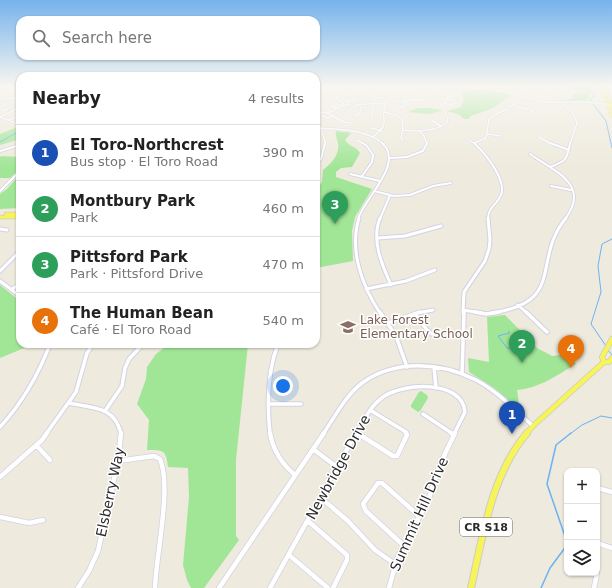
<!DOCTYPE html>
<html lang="en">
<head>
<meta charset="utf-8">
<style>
  :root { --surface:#fff; --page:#f6f6f6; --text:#222; --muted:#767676; --line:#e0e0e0; --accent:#ea580c }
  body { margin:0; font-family:"DejaVu Sans",sans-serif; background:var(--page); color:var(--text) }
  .controls { position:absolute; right:12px; bottom:12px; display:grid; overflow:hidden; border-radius:8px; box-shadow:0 1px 3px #0004 }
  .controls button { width:36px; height:36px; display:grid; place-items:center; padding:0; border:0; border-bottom:1px solid var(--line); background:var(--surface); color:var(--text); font:20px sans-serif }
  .you { position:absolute; left:283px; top:386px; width:14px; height:14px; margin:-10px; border:3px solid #fff; border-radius:50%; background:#1a73e8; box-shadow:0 0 0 6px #1a73e833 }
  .badge { display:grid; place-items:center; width:26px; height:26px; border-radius:50%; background:var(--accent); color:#fff; font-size:13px; font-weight:700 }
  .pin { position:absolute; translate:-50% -33px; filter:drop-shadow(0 1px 2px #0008) }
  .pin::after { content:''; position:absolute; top:21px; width:14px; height:12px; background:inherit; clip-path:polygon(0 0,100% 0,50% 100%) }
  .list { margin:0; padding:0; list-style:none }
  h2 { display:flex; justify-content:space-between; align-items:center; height:52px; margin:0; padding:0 16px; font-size:17px }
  h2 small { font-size:13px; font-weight:400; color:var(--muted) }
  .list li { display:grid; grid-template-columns:26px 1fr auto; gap:12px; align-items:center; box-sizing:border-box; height:56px; padding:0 16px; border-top:1px solid var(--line) }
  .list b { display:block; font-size:15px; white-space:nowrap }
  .list p { margin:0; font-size:13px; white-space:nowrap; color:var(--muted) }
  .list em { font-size:13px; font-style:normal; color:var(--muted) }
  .icon { flex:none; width:22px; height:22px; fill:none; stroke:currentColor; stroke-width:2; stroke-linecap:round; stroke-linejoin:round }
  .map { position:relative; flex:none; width:612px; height:588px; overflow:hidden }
  .search { position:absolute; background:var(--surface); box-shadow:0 1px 3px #0004; left:16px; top:16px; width:304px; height:44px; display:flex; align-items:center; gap:10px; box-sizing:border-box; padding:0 14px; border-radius:12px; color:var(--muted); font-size:15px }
  .panel { position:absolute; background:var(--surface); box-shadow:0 1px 3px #0004; left:16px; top:72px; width:304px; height:276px; border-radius:12px }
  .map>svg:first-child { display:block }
</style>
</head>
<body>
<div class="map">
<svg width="612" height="588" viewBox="0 0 612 588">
  <rect width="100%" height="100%" fill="#eeeadd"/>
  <!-- green -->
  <path fill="#a1e697" d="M571,86H592L587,101H555L572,99L574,94L578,93L579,92Z
    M475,88L503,92L511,95L493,108L471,116L469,119H464L460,115L447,111L461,107L464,99L460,90Z
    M418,108H430L443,110L430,114L408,112Z
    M20,126V139L0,145V134Z
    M336,131L351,133L345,140C348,146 356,146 360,153L352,167L341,168L336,172V177L372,189L355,217L352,231L353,261L316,268V189L322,182L323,170C331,164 340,155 338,143C337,138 335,136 336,131Z
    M2,156L20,157V169L10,178H0V157Z
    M20,174V208L0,209V194L7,189Z
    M0,285L20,301V344H34L0,358Z
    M505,315L537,348L552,356L567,354L576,364C557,375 540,388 517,390L520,410L494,388L469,372L468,358L489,362L487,317Z
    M169,344H248L236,460V536L239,540L204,588H191L187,580L183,565L189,497L188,468L168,467C166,450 164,450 147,450L149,420L137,404L146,379L147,367L156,354Z
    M421,391L427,395L428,398L420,411L418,412L411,407V405L419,392Z"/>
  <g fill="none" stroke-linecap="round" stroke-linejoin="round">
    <!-- stream-far1 -->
    <path stroke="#6cb2f4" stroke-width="1" d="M584,86L583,87L595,95L590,100L606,121L612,148
      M0,142L14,134L20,133
      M509,331V333L498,336L507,348L511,349
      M606,346L591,324L601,292L598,266L602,244L612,239
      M608,350L612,355
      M570,434L582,425L601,416L612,418"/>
    <!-- stream -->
    <path stroke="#6cb2f4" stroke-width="1.5" d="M567,542L547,484L556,445L571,433
      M541,588L550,568L567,545"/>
    <!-- minor-far4 casing -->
    <g stroke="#d2d2e5" stroke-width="2.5">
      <path id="minor-far4" d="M366,86L371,87
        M316,87L321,88L320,90
        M496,87L498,86
        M557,87L566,89
        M345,88L350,86L377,93
        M9,89L20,88
        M333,89H343L336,91
        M356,90L363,94
        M513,90L531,95L549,97L558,86
        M316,91H338L340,96L350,104L337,108L331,112L316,113
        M354,91L363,86
        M396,91L422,94L481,88L501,91L543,102H587L612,105
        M511,91L515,86
        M1,92L8,94
        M0,93L9,89L11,86
        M20,93L14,99L15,101H20
        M524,93L531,86
        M552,93L561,95
        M444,94L450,97
        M10,95L18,94
        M341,96L348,95L355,100L347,101
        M405,96L403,99L407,101
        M316,97H318L316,101
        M367,98L380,87
        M372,98L382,90
        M372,98H380
        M435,98L446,100
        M0,99L14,98
        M447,99L457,101
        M395,101L406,102
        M445,103L454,106
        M562,103L573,113L577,123L570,144
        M371,104L373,107L372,119
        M440,105L443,106H441Z
        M443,105L447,98L455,95L452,91
        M512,105L533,111L523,119
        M404,106L400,107H405
        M406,106V102L410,100H426V94
        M0,107L6,104
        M336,108L332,106L344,104L335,97L340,96
        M3,110H7L2,111Z
        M6,110L13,105
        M384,112L396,115L402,120L403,127L401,138L403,141
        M327,113L344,122
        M346,114L356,105L376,103L385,104
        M321,115L328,118L333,116
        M355,116L360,113L361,107
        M0,117L20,107
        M0,117L20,125
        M8,120L20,116
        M431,120L441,126
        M316,121L319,124L326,144
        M343,122L351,123
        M316,128C338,129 366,129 384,144
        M371,128L382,131
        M403,130C418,132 434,132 447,123L448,117
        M420,131L424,136L427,144
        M487,134L501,136
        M372,137C394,123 378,119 386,102C389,95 396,90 402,86
        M539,137L551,144
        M468,139L475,144
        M357,140L364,144
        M474,143L486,138L489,119L494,115L508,109L521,97"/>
    </g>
    <!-- minor-far3 casing -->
    <g stroke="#d2d2e5" stroke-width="3.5">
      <path id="minor-far3" d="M474,143C485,153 509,182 500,197C495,206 488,208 488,219
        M550,143L569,150
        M0,151L20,145
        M530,154C552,170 592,184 565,219
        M391,158L407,157L423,151L427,143
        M316,163L321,159L325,143
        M550,167C566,161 567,160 570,143
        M350,174L380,181
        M362,176L372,162L373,155L367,146L363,143
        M551,186L571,190
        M0,191L20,171
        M374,191L394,196L410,195L433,186L451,183
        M358,219C365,197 405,163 382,143
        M380,219L390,195"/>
    </g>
    <!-- minor-far2 casing -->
    <g stroke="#d2d2e5" stroke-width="5">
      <path id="minor-far2" d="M359,218C349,250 362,286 380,313
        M380,218C371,240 382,265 391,285
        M0,229L7,230
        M378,238L405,236L441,226
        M0,271L20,251
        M0,281L20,296
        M12,289L20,284
        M366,289L406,281L435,270
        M518,305L527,313
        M463,310L482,313
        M417,313L433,310
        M463,313L464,292L485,261L489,249L490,240L488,218
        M491,313C567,303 531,260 566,218"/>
    </g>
    <!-- minor-far1 casing -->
    <g stroke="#d2d2e5" stroke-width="5.5">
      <path id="minor-far1" d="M380,312L396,336L407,367
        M475,312L486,314L499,312
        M526,312L547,332
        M415,314L427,330L432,334
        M388,323L420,312
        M434,367L436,388
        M462,374L464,312
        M69,403C92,408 115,406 121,434
        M269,404H301
        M370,410L406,432L407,434
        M105,411L122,386L125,368L129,359L143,344
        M423,414L453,434
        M0,427C23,402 38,376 50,344
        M357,433L359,434
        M46,434L76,392L87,353L93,344
        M270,434C267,405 267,372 278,344
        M323,434C335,417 345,396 362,383C395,359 441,362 476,380C497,391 515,410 533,426
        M356,434C364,421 370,406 383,397C403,383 462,379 465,412L454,434"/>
    </g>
    <!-- minor casing -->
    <g stroke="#d2d2e5" stroke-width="6">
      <path id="minor" d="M270,433C273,451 282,464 295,475
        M357,433L393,456H397L407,435L406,433
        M451,433L454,435
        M36,445L50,460
        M313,449L337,467
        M118,461L154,456L160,459C172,488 156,554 155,588
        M0,477L42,440L47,433
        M597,488L612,492
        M321,498L348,521L375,550L395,564
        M0,517L29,523L43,520
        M308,521L347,555V560L333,588
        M597,543L612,548
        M403,545L366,511L363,504L378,483H382L419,516
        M289,555L328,588
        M78,588L89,571L98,551L118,461L121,433
        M219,588L324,433
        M270,588L356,433
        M389,588L397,559L429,498L440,464L455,433
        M594,588L597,573"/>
    </g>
    <!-- major-far3 casing -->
    <g stroke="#ccc" stroke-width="3.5">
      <path id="major-far3" d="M601,86L612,116
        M605,86L612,107"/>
    </g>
    <!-- major-far2 casing -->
    <g stroke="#ccc" stroke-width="4.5">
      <path id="major-far2" d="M6,214H20
        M0,217H20"/>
    </g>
    <!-- major-far1 casing -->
    <g stroke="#ccc" stroke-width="6">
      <path id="major-far1" d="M604,362L602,357L612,339
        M526,434L534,425L604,362H609L612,358"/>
    </g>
    <!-- major casing -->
    <g stroke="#ccc" stroke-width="8">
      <path id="major" d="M471,588C483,536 491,475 527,433"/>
    </g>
    <!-- minor-far4 -->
    <use href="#minor-far4" stroke="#fff" stroke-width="1.5"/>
    <!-- minor-far3 -->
    <use href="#minor-far3" stroke="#fff" stroke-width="2"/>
    <!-- minor-far2 -->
    <use href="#minor-far2" stroke="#fff" stroke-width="3"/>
    <!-- minor-far1 -->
    <use href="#minor-far1" stroke="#fff" stroke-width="3.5"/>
    <!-- minor -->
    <use href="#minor" stroke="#fff" stroke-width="4.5"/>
    <!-- major-far3 -->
    <use href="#major-far3" stroke="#f7f459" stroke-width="2.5"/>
    <!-- major-far2 -->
    <use href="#major-far2" stroke="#f7f459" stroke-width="3"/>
    <!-- major-far1 -->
    <use href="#major-far1" stroke="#f7f459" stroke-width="4.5"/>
    <!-- major -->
    <use href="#major" stroke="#f7f459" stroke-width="6"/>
  </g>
  <!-- sky -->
  <linearGradient id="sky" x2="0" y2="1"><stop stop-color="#76b3ed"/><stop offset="0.51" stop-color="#f7f6f0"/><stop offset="1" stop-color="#f7f6f0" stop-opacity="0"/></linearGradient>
  <rect width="612" height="168" fill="url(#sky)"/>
  <!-- icons -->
  <defs>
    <g id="school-bare" transform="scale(1.2)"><path d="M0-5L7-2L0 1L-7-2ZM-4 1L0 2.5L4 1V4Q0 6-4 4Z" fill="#8d6e63" stroke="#fff" stroke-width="2.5" paint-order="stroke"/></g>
  </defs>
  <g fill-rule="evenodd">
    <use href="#school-bare" x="348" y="327"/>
  </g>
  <g text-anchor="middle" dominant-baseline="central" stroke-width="3" stroke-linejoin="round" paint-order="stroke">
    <!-- shield labels -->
    <rect fill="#fff" stroke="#6b6b6b" stroke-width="1" x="460" y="518" width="52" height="18" rx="3"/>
    <g font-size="11" font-weight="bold" fill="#2b2b2b">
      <text x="486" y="527">CR S18</text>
    </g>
    <!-- education labels -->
    <g font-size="12" fill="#785e54" stroke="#fff" text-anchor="start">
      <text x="360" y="320">Lake Forest<tspan x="360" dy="14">Elementary School</tspan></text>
    </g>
    <!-- near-street labels -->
    <g font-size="14" fill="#2b2b2b" stroke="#fff">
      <text transform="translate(338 467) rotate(-61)">Newbridge Drive</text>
      <text transform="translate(110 492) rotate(-78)">Elsberry Way</text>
      <text transform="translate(419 514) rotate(-66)">Summit Hill Drive</text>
    </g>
  </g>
</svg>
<div class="controls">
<button>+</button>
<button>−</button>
<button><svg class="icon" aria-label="layers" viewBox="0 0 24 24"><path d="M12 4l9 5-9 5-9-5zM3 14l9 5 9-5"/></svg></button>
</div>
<div class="you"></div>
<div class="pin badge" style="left:512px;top:434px;background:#1a4fb4">1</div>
<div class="pin badge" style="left:522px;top:363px;background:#2e9e5b">2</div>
<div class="pin badge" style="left:335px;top:224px;background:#2e9e5b">3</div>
<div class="pin badge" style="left:571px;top:368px;background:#e8710a">4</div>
<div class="search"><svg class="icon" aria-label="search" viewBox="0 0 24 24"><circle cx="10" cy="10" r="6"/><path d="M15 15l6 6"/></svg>Search here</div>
<section class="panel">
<h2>Nearby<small>4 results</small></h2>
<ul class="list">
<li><span class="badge" style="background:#1a4fb4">1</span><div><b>El Toro-Northcrest</b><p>Bus stop · El Toro Road</p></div><em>390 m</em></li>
<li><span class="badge" style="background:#2e9e5b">2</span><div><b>Montbury Park</b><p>Park</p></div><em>460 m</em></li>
<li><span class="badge" style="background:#2e9e5b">3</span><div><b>Pittsford Park</b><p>Park · Pittsford Drive</p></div><em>470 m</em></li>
<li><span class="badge" style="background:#e8710a">4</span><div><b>The Human Bean</b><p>Café · El Toro Road</p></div><em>540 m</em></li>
</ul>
</section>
</div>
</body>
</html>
